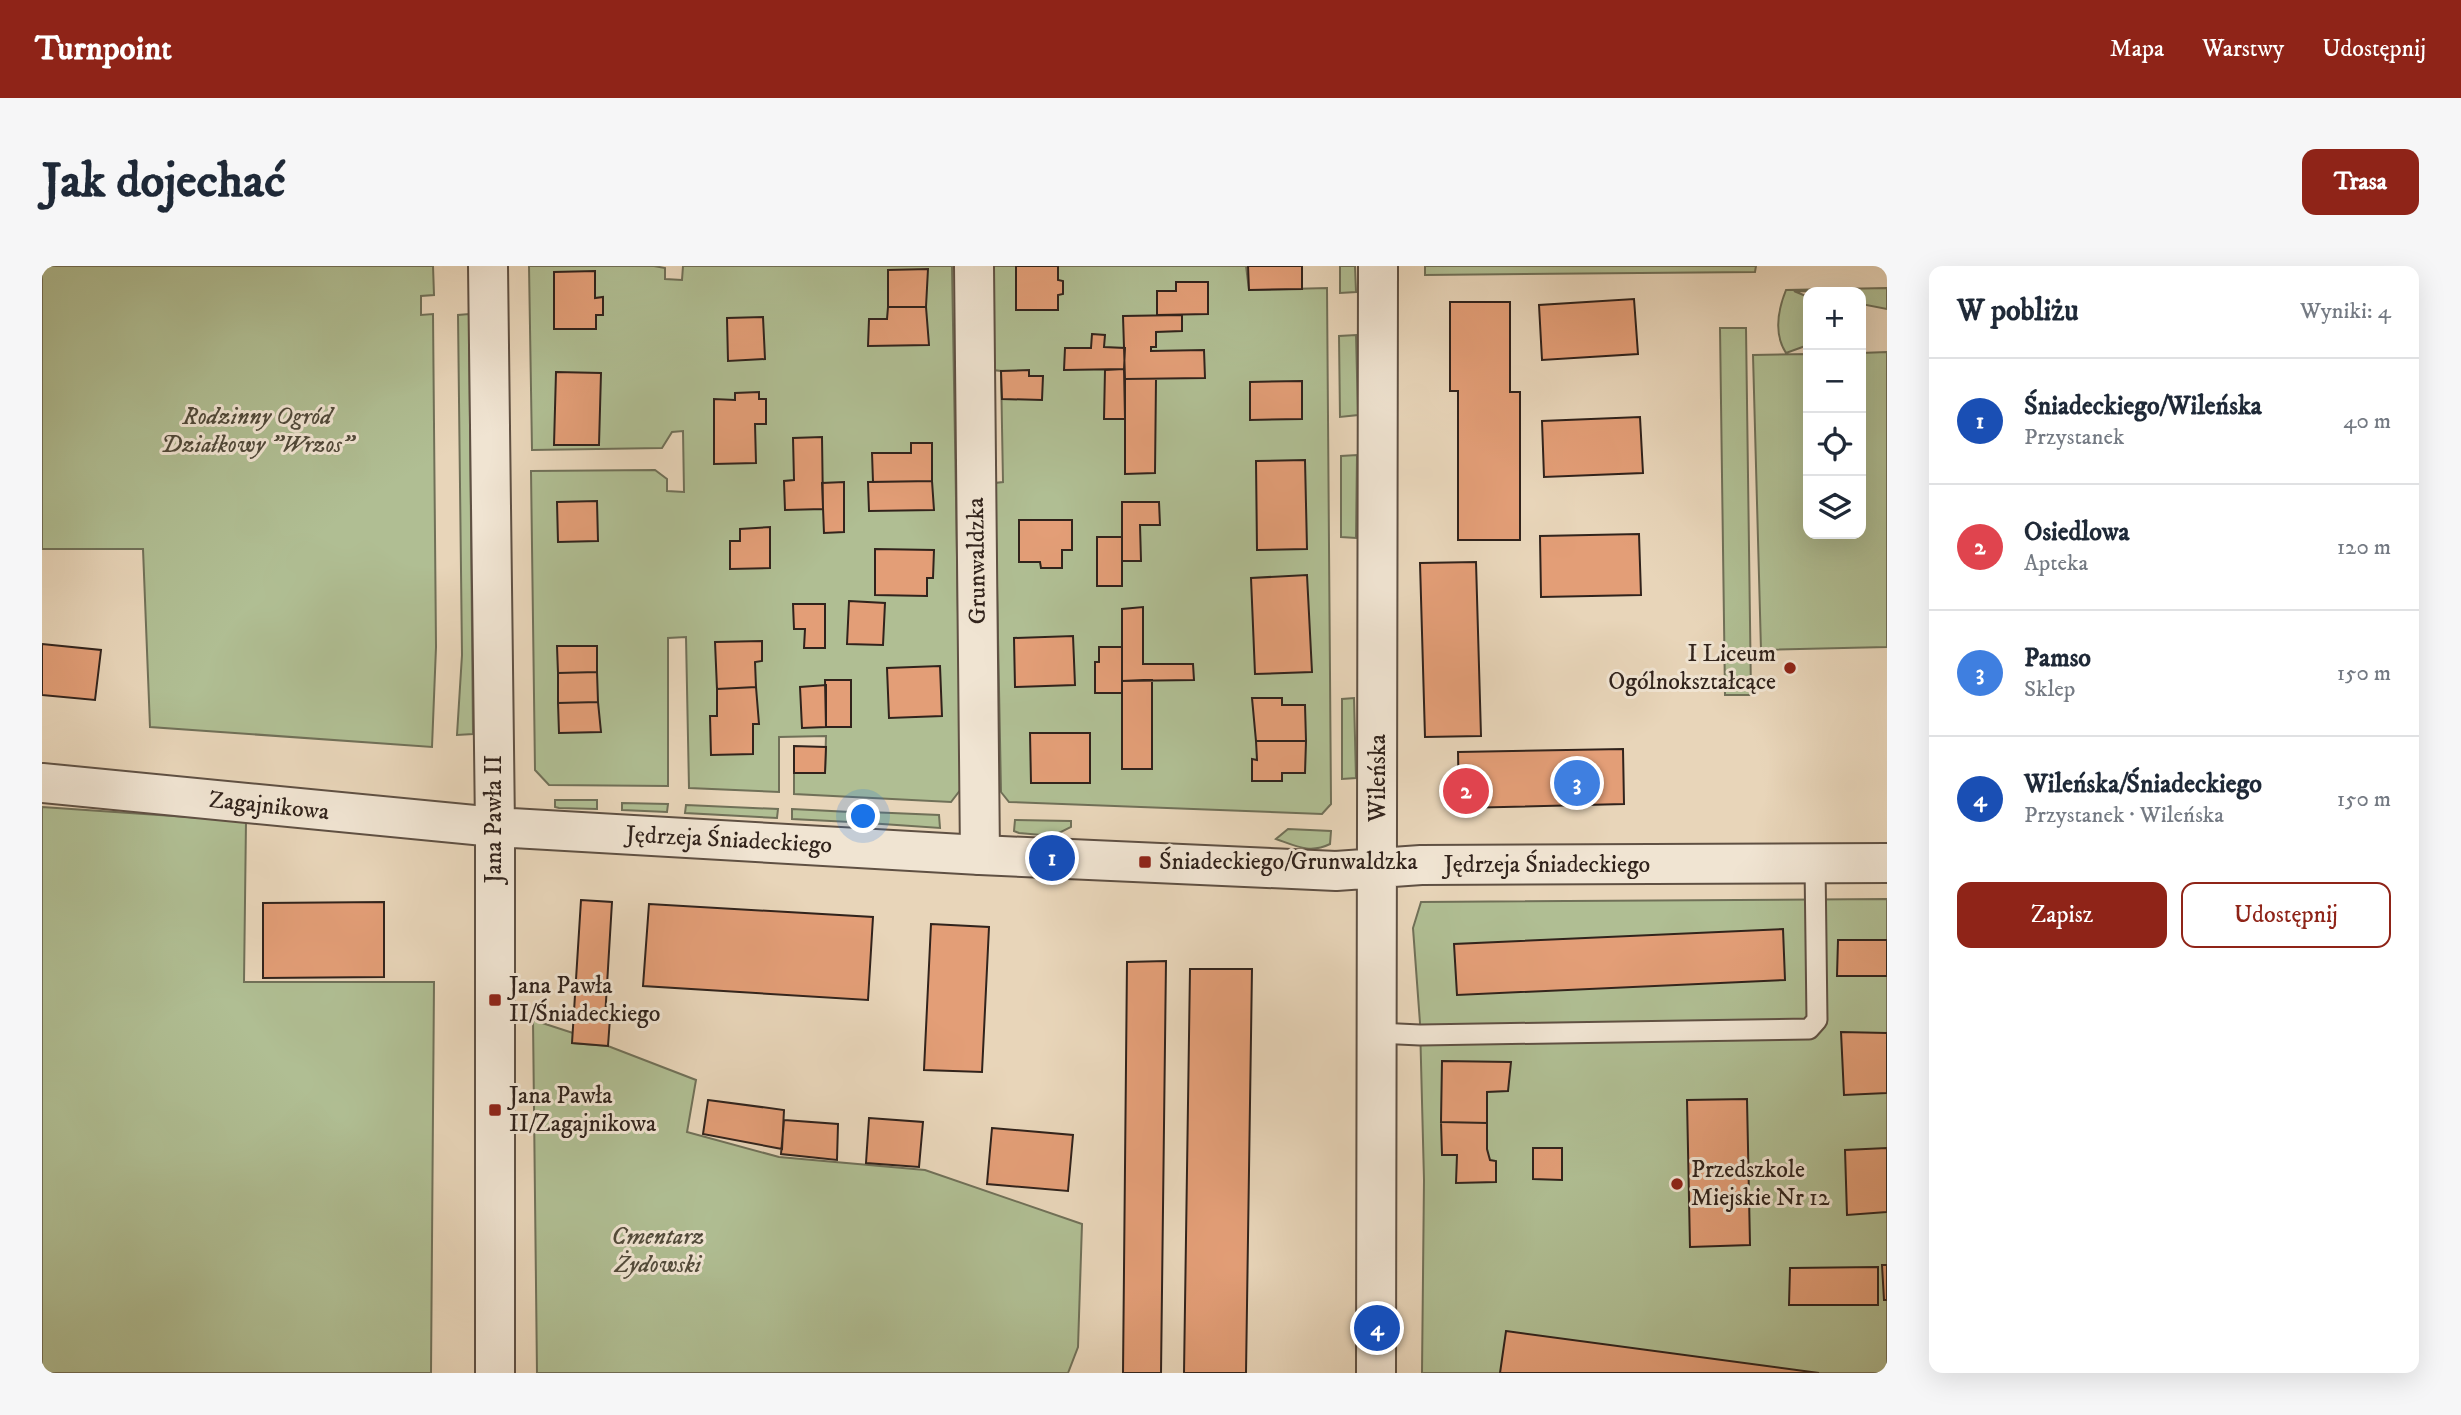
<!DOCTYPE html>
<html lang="pl">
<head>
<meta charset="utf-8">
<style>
  :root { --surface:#fff; --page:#f6f6f7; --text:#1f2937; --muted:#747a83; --line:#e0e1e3; --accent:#8f2418 }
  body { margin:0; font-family:"IM FELL DW Pica",serif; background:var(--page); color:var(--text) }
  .controls { position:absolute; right:21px; top:21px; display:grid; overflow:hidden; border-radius:14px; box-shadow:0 7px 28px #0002 }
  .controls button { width:63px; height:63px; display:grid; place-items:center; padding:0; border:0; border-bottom:2px solid var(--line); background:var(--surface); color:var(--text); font:35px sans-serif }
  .you { position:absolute; left:822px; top:551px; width:24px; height:24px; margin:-18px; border:5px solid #fff; border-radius:50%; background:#1a73e8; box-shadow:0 0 0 10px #1a73e833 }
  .badge { display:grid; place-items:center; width:46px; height:46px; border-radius:50%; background:var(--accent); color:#fff; font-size:23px; font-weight:700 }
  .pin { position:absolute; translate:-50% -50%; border:4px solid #fff; box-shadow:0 2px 7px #0006 }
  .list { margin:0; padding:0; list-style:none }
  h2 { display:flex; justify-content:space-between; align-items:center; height:91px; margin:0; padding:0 28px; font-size:30px }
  h2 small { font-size:23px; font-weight:400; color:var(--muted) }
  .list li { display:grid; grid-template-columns:46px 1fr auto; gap:21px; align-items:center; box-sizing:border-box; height:126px; padding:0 28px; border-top:2px solid var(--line) }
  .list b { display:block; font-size:26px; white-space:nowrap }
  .list p { margin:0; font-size:23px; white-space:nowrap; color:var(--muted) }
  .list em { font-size:23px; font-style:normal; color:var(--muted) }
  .actions { display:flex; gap:14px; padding:21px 28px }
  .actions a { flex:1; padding:16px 0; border:2px solid var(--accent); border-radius:14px; text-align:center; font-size:24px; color:var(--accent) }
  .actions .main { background:var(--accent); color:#fff }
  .icon { flex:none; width:38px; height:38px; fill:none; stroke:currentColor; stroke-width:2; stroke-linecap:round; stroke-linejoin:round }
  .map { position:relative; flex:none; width:1845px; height:1107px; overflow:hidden; border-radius:14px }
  header { display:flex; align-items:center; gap:42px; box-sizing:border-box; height:98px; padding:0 35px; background:var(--accent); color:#fff }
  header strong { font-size:33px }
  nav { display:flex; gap:38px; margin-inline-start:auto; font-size:24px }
  .intro { display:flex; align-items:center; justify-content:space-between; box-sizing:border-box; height:168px; padding:0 42px }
  h1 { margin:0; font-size:49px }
  .button { padding:18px 32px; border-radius:14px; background:var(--accent); color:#fff; font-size:24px; font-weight:700 }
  main { display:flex; gap:42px; padding:0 42px }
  aside { flex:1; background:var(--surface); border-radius:14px; box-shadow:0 7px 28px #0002 }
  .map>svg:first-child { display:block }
</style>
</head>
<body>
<header>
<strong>Turnpoint</strong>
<nav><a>Mapa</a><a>Warstwy</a><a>Udostępnij</a></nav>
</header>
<div class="intro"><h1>Jak dojechać</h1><a class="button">Trasa</a></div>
<main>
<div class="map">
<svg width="1845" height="1107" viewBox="0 0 1845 1107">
  <rect width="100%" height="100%" fill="#e8d5b9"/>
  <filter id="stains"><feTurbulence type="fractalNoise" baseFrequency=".00286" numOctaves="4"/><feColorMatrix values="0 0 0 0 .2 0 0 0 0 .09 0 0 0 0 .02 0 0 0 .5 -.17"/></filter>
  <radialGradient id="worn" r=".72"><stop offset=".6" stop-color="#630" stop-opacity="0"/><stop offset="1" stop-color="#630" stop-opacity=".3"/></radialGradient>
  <!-- green -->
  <path fill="#b0be93" stroke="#707058" stroke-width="2" d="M0,0H391L392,29L379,30V49L391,48L394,381L390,481L108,461L101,283H0Z
    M487,0H612L623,2V13L640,14L641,0H910L919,523L909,536L752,528V507L783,506L784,470L737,471V526L647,522L644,371L626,372V520L507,519L493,504L489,205L613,204L625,213V225L642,226L641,165L630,166L620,182L490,184Z
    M950,0H1204L1207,24L1285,22L1289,538L1280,548L967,536L959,526L953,217L961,216L959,105L951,104Z
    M1298,0H1313L1314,26L1298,27Z
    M1383,0H1714L1713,6L1383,9Z
    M1845,22V43L1819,38V26L1752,25L1766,31V79L1744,87C1731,67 1736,44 1744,24Z
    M427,48L431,468L415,469L420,389L416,49Z
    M1678,62H1704L1709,429H1683Z
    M1314,69L1316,149L1298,151L1297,70Z
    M1845,86V381L1719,384L1711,89L1766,88V268H1819V87Z
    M1315,189L1314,272L1299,271V190Z
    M1312,432L1314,512L1300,513V433Z
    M513,534H555V543L517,542L513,541Z
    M580,537L626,538L625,546L580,544Z
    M644,539L736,543L735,552L643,547Z
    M0,541L204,555L202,716H392L389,1107H0Z
    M750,543L808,546V556L750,553Z
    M826,546L897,549L898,562L826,557Z
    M973,554L1029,555V561L1011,570L977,567L972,565Z
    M1246,563L1289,565L1288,578C1268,588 1254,580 1234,573Z
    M1845,633V1107H1380L1382,914L1378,757L1371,662L1379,636Z
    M491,754L531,767V777L566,780L654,814L645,866L737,891L883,904L1040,958L1036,1081L1026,1107H495Z"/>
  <!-- building -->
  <path fill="#e39e77" stroke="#31231c" stroke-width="2" d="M974,0H1016V14L1021,15V28L1016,29V44H974Z
    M1206,0H1260V23L1207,24Z
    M886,3L884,41H846V4Z
    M553,5V32L561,31V49H554V63H512V6Z
    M1134,16H1166V48L1115,49V25H1134Z
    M1592,33L1596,88L1500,94L1497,39Z
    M1408,36H1468V126H1478V274H1416V125H1408Z
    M846,41H884L887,79L826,80L827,53H845Z
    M1140,49V65L1114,66V81H1109V85L1162,84L1163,112L1083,113L1081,50Z
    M721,51L723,93L686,95L685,52Z
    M1050,68L1063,69L1062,81L1083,82L1082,103L1022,104L1023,82H1049Z
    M1082,103L1083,153H1062L1063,104Z
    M987,104V110H1001L1000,134L960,133L959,105Z
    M514,106L559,107L557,179H512Z
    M1083,113H1114L1113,207L1083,208Z
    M1260,115V153L1208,154V116Z
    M717,126V133H724V158H713L714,197L672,198V133L693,134V127Z
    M1598,151L1601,207L1502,211L1500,155Z
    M780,171L781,243L743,244L742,215L752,214L751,172Z
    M869,177H890V215L831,216L830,187H869Z
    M1263,194L1265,283L1215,284L1214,195Z
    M890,215L892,244L827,245L826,216Z
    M802,216V266L782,267L780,217Z
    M555,235L556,275L516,276L515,236Z
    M1080,236H1117L1118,259H1098L1099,295H1080Z
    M977,254H1030V284H1020V302H999L998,296H977Z
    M728,261V302L688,303V275H698V263Z
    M1597,268L1599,329L1499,331L1498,270Z
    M1055,271H1080V320H1055Z
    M833,283L892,284L891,312H885V330L833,329Z
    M1434,296L1439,470L1383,471L1378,297Z
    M1265,309L1270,406L1213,408L1209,312Z
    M807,335L843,337L841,379L805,378Z
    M751,338H783V382H762L763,363H752Z
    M1101,341V398H1151L1152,414L1080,415V343Z
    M1031,370L1033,419L973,421L972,372Z
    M720,375V395L713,396L714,421L675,423L673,376Z
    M0,378L59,384L53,434L0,429Z
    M515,380H555V406L516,407Z
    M1057,381H1080V427H1053V396H1057Z
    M898,400L900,450L847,452L845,402Z
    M555,406L556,436L516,437V407Z
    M783,414H809V461H784Z
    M1110,414V503H1080V415Z
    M784,419V461L760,462L758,421Z
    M714,421L717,458H711V488L669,489L668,450H675V423Z
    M1210,432H1240V439H1263L1264,475H1214Z
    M556,436L559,466L517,467L516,437Z
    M988,467H1048V517H989Z
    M1214,475H1264L1263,507H1240V515H1210V493L1215,494Z
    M752,480L784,481L783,507H752Z
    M1581,483L1582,538L1417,542L1416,486Z
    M539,634L570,636L563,752H568L566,780L530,777Z
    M342,636V711L221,712V637Z
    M607,638L831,651L826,734L601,720Z
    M889,658L947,661L940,806L882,804Z
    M1741,663L1743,714L1415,729L1412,678Z
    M1796,674H1845V710H1795Z
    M1124,695L1119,1107H1081L1085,696Z
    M1148,703H1210L1204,1107H1142Z
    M1799,766L1845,767V827L1802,829Z
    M1400,795L1469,796L1466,825L1445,826V857L1399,856Z
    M1705,833L1708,979L1648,981L1645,834Z
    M666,834L742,844L740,883L661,868Z
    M827,852L881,856L877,901L824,897Z
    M742,854L796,858L795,894L739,888Z
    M1399,856L1445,857V883L1448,894L1454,895V916L1414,917L1415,889H1400Z
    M950,862L1031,869L1026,925L945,918Z
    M1491,882H1520V914L1491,913Z
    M1845,882V946L1805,949L1803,884Z
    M1840,999H1845V1034H1842Z
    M1836,1001V1039H1747L1748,1002Z
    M1464,1065L1777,1107H1458Z"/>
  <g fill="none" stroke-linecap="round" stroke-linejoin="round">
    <!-- service casing -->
    <g stroke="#5f5043" stroke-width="23">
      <path id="service" d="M1335,767L1378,769L1767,763L1775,754L1773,598"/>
    </g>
    <!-- minor casing -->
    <g stroke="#5f5043" stroke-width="42">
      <path id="minor" d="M932,0L938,589
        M0,517L453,561"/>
    </g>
    <!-- tertiary casing -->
    <g stroke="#5f5043" stroke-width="42">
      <path id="tertiary" d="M446,0L453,561V1107
        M453,561L938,589L1294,605L1379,599L1845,597
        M1334,1107L1336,0"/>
    </g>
    <!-- service -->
    <use href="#service" stroke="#f0e4d2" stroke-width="19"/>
    <!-- minor -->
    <use href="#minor" stroke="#f0e4d2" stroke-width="38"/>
    <!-- tertiary -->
    <use href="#tertiary" stroke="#f0e4d2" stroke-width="38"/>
  </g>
  <!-- markers -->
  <g fill="#8f2418" stroke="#f0e4d2" stroke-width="2.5">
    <circle cx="1748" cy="402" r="7"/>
    <rect x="1096" y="589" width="14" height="14" rx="3.5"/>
    <rect x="446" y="727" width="14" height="14" rx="3.5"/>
    <rect x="446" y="837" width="14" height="14" rx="3.5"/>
    <circle cx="1635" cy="918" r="7"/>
  </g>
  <g text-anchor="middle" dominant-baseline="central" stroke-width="6" stroke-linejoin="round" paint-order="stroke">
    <!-- park labels -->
    <g font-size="24" font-style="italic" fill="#514a3a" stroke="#f0e4d2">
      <text x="215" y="151">Rodzinny Ogród<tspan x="215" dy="28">Działkowy "Wrzos"</tspan></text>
      <text x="616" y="971">Cmentarz<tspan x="616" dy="28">Żydowski</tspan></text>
    </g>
    <!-- street labels -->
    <g font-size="24" fill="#31231c" stroke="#f0e4d2">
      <text transform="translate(935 295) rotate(-91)">Grunwaldzka</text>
      <text transform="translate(1336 512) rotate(-90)">Wileńska</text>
      <text transform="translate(227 540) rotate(6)">Zagajnikowa</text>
      <text transform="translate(452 553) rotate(-90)">Jana Pawła II</text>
      <text transform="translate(687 574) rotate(3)">Jędrzeja Śniadeckiego</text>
      <text x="1505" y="599">Jędrzeja Śniadeckiego</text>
    </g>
    <!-- poi labels -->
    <g font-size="24" fill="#31231c" stroke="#f0e4d2" text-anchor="start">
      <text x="1734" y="388" text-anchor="end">I Liceum<tspan x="1734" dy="28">Ogólnokształcące</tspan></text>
      <text x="1117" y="596">Śniadeckiego/Grunwaldzka</text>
      <text x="467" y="720">Jana Pawła<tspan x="467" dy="28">II/Śniadeckiego</tspan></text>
      <text x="467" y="830">Jana Pawła<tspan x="467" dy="28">II/Zagajnikowa</tspan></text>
      <text x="1649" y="904">Przedszkole<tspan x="1649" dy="28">Miejskie Nr 12</tspan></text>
    </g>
  </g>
  <rect width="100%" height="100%" filter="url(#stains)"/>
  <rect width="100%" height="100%" fill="url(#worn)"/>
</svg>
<div class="controls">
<button>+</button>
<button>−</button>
<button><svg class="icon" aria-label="locate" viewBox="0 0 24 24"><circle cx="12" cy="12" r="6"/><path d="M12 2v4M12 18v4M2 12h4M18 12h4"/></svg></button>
<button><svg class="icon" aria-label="layers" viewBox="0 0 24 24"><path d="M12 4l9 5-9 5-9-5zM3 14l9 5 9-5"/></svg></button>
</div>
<div class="you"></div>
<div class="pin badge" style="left:1010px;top:592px;background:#1a4fb4">1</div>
<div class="pin badge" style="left:1424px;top:525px;background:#e0444e">2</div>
<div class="pin badge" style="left:1535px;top:517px;background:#3f7fe0">3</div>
<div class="pin badge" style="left:1335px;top:1062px;background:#1a4fb4">4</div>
</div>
<aside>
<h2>W pobliżu<small>Wyniki: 4</small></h2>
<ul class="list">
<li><span class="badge" style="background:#1a4fb4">1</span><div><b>Śniadeckiego/Wileńska</b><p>Przystanek</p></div><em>40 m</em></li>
<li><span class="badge" style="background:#e0444e">2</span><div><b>Osiedlowa</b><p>Apteka</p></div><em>120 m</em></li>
<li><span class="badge" style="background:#3f7fe0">3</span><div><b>Pamso</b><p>Sklep</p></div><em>150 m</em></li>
<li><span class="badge" style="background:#1a4fb4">4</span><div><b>Wileńska/Śniadeckiego</b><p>Przystanek · Wileńska</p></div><em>150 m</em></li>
</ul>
<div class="actions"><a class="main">Zapisz</a><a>Udostępnij</a></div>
</aside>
</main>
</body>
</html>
